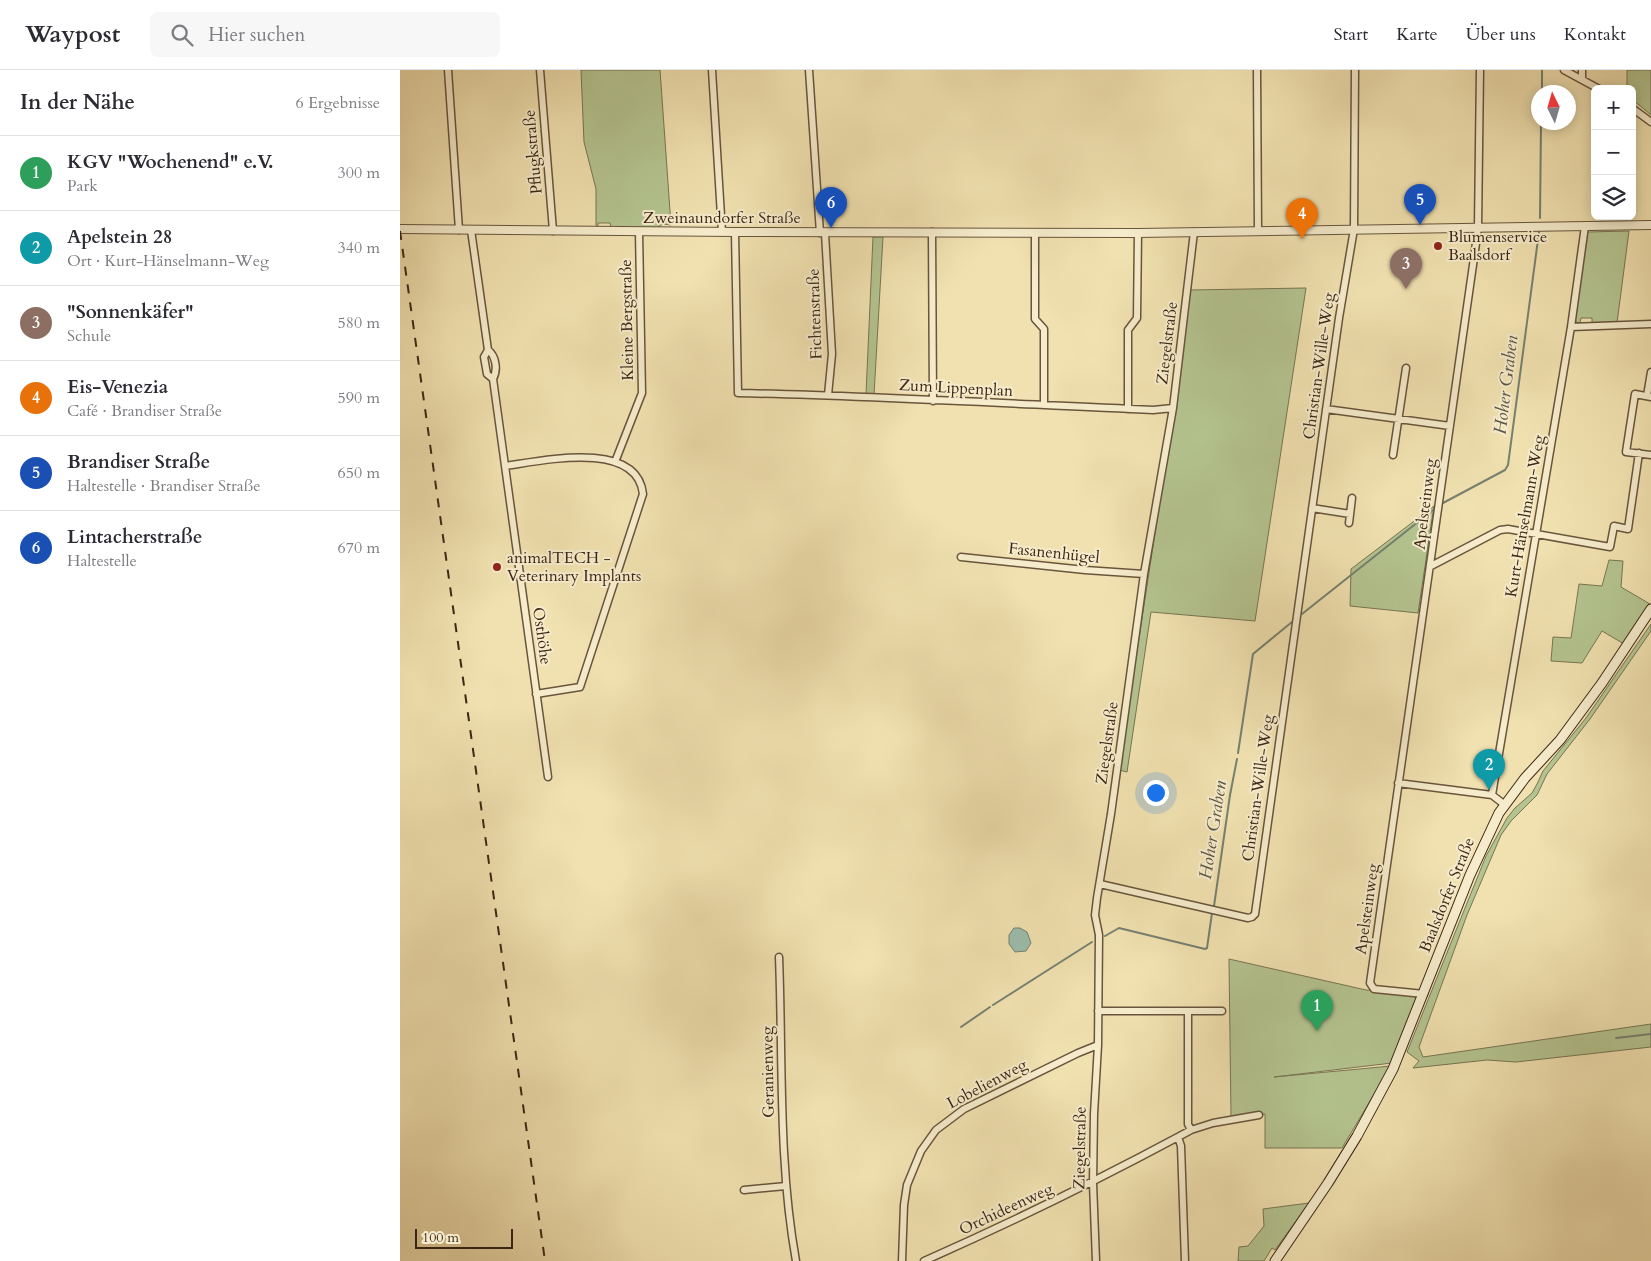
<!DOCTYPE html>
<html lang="de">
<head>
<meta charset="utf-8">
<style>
  :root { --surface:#fff; --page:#f7f7f7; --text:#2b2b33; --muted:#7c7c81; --line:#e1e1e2; --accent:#ea580c }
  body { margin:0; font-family:Cardo,serif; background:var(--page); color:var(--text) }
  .controls { position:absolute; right:15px; top:15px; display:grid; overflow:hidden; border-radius:8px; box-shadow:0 2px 12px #0003 }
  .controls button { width:45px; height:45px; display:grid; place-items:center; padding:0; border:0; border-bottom:1px solid var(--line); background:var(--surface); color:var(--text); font:25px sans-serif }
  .compass { position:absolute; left:1131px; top:15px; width:45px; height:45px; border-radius:50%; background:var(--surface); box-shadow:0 2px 12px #0003; rotate:355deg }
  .scale { position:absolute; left:15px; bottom:12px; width:98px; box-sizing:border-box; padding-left:5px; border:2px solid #3b2615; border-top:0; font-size:14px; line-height:18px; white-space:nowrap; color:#3b2615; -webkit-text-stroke:4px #f6eccc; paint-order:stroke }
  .you { position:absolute; left:755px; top:722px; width:18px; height:18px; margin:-12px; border:4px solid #fff; border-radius:50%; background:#1a73e8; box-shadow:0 0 0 8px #1a73e833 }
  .badge { display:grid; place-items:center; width:32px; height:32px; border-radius:50%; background:var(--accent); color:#fff; font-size:16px; font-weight:700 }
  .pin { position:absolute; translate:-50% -41px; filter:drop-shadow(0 1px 2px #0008) }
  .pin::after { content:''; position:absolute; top:26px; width:18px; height:15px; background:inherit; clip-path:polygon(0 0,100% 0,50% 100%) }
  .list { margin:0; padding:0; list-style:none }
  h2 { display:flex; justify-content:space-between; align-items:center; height:65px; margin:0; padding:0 20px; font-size:21px }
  h2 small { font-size:16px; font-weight:400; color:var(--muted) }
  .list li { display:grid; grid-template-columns:32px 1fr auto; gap:15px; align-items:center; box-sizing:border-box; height:75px; padding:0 20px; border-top:1px solid var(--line) }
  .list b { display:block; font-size:19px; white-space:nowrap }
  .list p { margin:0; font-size:16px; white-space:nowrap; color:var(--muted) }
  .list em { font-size:16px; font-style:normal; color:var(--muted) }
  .icon { flex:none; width:28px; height:28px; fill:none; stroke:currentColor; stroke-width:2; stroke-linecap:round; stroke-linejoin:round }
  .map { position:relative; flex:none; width:1251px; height:1191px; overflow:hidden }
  header { display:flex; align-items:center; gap:30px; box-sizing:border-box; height:70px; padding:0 25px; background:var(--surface); border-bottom:1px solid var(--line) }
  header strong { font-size:24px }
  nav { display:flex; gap:28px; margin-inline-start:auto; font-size:18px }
  .search { width:350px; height:45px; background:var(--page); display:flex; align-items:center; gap:12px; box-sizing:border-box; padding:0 18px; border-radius:8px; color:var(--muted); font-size:19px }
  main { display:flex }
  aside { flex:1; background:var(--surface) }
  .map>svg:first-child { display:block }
</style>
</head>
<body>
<header>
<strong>Waypost</strong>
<div class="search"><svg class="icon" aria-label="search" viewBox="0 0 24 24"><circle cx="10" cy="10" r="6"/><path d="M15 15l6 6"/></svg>Hier suchen</div>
<nav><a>Start</a><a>Karte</a><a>Über uns</a><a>Kontakt</a></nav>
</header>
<main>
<aside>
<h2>In der Nähe<small>6 Ergebnisse</small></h2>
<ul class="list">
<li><span class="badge" style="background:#2e9e5b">1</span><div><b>KGV &quot;Wochenend&quot; e.V.</b><p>Park</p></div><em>300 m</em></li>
<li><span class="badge" style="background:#0f9aa8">2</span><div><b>Apelstein 28</b><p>Ort · Kurt-Hänselmann-Weg</p></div><em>340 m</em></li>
<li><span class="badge" style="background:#8d6e63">3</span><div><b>&quot;Sonnenkäfer&quot;</b><p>Schule</p></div><em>580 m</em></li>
<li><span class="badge" style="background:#e8710a">4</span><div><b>Eis-Venezia</b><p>Café · Brandiser Straße</p></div><em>590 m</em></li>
<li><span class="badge" style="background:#1a4fb4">5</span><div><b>Brandiser Straße</b><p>Haltestelle · Brandiser Straße</p></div><em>650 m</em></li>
<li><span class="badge" style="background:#1a4fb4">6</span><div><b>Lintacherstraße</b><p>Haltestelle</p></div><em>670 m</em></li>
</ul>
</aside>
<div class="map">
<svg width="1251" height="1191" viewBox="0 0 1251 1191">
  <rect width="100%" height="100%" fill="#f1e1b0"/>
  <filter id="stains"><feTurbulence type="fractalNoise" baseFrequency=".004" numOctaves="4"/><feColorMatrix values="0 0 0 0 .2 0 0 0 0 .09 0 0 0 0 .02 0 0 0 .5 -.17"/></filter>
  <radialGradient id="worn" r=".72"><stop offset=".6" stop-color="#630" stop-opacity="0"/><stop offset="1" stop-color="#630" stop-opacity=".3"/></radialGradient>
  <!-- green -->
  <path fill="#b4c490" stroke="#787552" d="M181,0H260L271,155L263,154L256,158H211L210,153H198V157H196V119L184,72Z
    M1227,0H1251V45L1232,29V19H1227Z
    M1229,161L1217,253H1192V248H1181L1180,253L1176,252L1175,249L1187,162Z
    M473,167H483L474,325L466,324Z
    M906,218L855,551L751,542L727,702L719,700L786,259L790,220Z
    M1034,436L1018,543L950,536L951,499Z
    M1209,490L1223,491L1221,517L1250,534L1224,574L1202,561L1182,593L1151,591L1153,567L1171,568L1179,514L1202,516Z
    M1251,554V561L1190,649L1147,704L1137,725L1111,751L1101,765L1067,845L1019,977L1023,987L1251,954V977L1116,992L1087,990L1013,998L1019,991L1007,982L1086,786L1107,748L1115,738L1132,723L1137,714L1143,701L1186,648Z
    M829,889L966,920L1015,924L1018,929L992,993L874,1007L991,996L942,1078H865V1044L831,1047Z
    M909,1133L875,1180L872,1178L864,1191H838L839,1177L848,1176L864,1156L863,1139Z"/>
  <!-- water -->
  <path fill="#9bbdae" stroke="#758171" d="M614,858H620L627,862L631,873L626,881L615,882L609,874V865Z"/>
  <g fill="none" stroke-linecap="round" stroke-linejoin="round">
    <!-- stream -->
    <path stroke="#758171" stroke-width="2" d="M1142,22V0
      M1140,148L1141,52
      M1043,433L1105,400L1108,395L1139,162
      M902,544L1033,440
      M838,683L853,584L892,552
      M814,836L830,725L837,689
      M705,866L719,858L805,879L807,878L812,843
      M593,935L692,872
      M561,957L590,937
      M1216,968L1251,964"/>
    <!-- minor casing -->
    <g stroke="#68553c" stroke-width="9">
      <path id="minor" d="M48,0L59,160
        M140,0L153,161
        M312,0L322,162
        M409,0L420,163
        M857,0L858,160
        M1164,0L1199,19
        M1182,9V0
        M1232,38L1251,52
        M71,160L88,280C96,286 98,300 93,309L148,707
        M335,162L338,323C476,326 615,334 753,340L773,338
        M532,162L533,331
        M425,163L432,284L428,325
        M635,163V249L644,259V335
        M1171,257L1251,254
        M88,280L84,287L87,304L93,309
        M1247,326L1251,302
        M1251,327L1235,324L1226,382L1251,385
        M728,339V260L737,248L738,163
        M926,339L1050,356
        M993,385L1006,298
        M215,392L242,323L239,162
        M105,396C141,391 237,369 243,424L180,617L136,624
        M912,438L950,444
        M949,453L952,428
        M561,487L685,500L744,504
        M1031,496L1100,460L1108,459L1210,477L1214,456L1228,459L1239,383
        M998,713L1092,725
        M1105,735L1092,725L1171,257L1185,156
        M700,814L848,848L852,847L855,844L939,248L954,159L955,0
        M379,887C383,989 378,1091 396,1191
        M1024,924L974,919L970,913L1075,181L1078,157L1080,0
        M698,941H822
        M791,1060L813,1053L859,1045
        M344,1120L386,1116
        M502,1191L504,1135L507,1115L521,1081L536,1060L564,1039L678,983L698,975
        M524,1191C610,1153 694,1112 778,1067
        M696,1191L693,1113L694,1044L698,975L699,865L695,845L697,828L711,744L744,504L773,338L794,162
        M785,1191L781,1076L778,1067L791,1060L788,1054V941"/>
    </g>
    <!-- tertiary casing -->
    <g stroke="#68553c" stroke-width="10">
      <path id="tertiary" d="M0,159L335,162L738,163L1251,155"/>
    </g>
    <!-- secondary casing -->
    <g stroke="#3b2615" stroke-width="11">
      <path id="secondary" d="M875,1191L928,1113L957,1066L993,999L1070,805L1099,743L1125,708L1160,670L1202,613L1251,539"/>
    </g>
    <!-- minor -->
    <use href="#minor" stroke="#f6eccc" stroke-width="6"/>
    <!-- tertiary -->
    <use href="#tertiary" stroke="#f6eccc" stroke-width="8"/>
    <!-- secondary -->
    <use href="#secondary" stroke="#f6eccc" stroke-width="9"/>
    <!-- rail -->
    <path stroke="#3b2615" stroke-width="2" stroke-dasharray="9 9" stroke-linecap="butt" d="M0,161L145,1191"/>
  </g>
  <!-- markers -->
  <g fill="#8f2418" stroke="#f6eccc" stroke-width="2">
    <circle cx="1038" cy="176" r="5"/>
    <circle cx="97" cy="497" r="5"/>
  </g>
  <g text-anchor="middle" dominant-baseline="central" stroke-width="4" stroke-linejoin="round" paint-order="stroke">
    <!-- street labels -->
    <g font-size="16" fill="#3b2615" stroke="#f6eccc">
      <text transform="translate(133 82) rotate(-95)">Pflugkstraße</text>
      <text x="322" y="148">Zweinaundorfer Straße</text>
      <text transform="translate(415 244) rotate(-92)">Fichtenstraße</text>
      <text transform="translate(227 250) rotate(-91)">Kleine Bergstraße</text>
      <text transform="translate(767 273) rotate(-83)">Ziegelstraße</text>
      <text transform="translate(919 296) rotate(-82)">Christian-Wille-Weg</text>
      <text transform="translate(556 318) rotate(3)">Zum Lippenplan</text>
      <text transform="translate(1025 434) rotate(-83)">Apelsteinweg</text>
      <text transform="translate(1125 446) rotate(-80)">Kurt-Hänselmann-Weg</text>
      <text transform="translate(654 483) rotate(6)">Fasanenhügel</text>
      <text transform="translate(142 566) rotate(82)">Osthöhe</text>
      <text transform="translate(707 673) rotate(-82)">Ziegelstraße</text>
      <text transform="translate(858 718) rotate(-82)">Christian-Wille-Weg</text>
      <text transform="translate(1047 825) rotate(-68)">Baalsdorfer Straße</text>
      <text transform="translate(967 839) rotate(-82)">Apelsteinweg</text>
      <text transform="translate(368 1002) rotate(-91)">Geranienweg</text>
      <text transform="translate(587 1014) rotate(-28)">Lobelienweg</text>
      <text transform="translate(680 1078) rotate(-89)">Ziegelstraße</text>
      <text transform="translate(606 1139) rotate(-25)">Orchideenweg</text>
    </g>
    <!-- poi labels -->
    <g font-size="16" fill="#3b2615" stroke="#f6eccc" text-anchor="start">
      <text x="1048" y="167">Blumenservice<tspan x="1048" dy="18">Baalsdorf</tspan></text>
      <text x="107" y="488">animalTECH -<tspan x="107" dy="18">Veterinary Implants</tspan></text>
    </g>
    <!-- water labels -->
    <g font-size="18" font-style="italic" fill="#585343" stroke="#f6eccc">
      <text transform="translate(1106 315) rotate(-83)">Hoher Graben</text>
      <text transform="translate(813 760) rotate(-81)">Hoher Graben</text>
    </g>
  </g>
  <rect width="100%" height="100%" filter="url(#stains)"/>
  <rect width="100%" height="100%" fill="url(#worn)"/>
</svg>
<div class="controls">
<button>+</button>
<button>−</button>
<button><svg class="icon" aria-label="layers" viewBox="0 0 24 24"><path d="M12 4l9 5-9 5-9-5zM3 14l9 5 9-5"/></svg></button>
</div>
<svg class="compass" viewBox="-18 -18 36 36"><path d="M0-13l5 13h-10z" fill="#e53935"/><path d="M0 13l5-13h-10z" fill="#7c7c81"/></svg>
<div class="scale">100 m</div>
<div class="you"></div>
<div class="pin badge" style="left:917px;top:961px;background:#2e9e5b">1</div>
<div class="pin badge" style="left:1089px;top:720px;background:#0f9aa8">2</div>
<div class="pin badge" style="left:1006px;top:219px;background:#8d6e63">3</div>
<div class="pin badge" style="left:902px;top:169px;background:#e8710a">4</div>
<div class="pin badge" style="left:1020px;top:155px;background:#1a4fb4">5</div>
<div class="pin badge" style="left:431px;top:158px;background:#1a4fb4">6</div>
</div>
</main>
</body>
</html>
